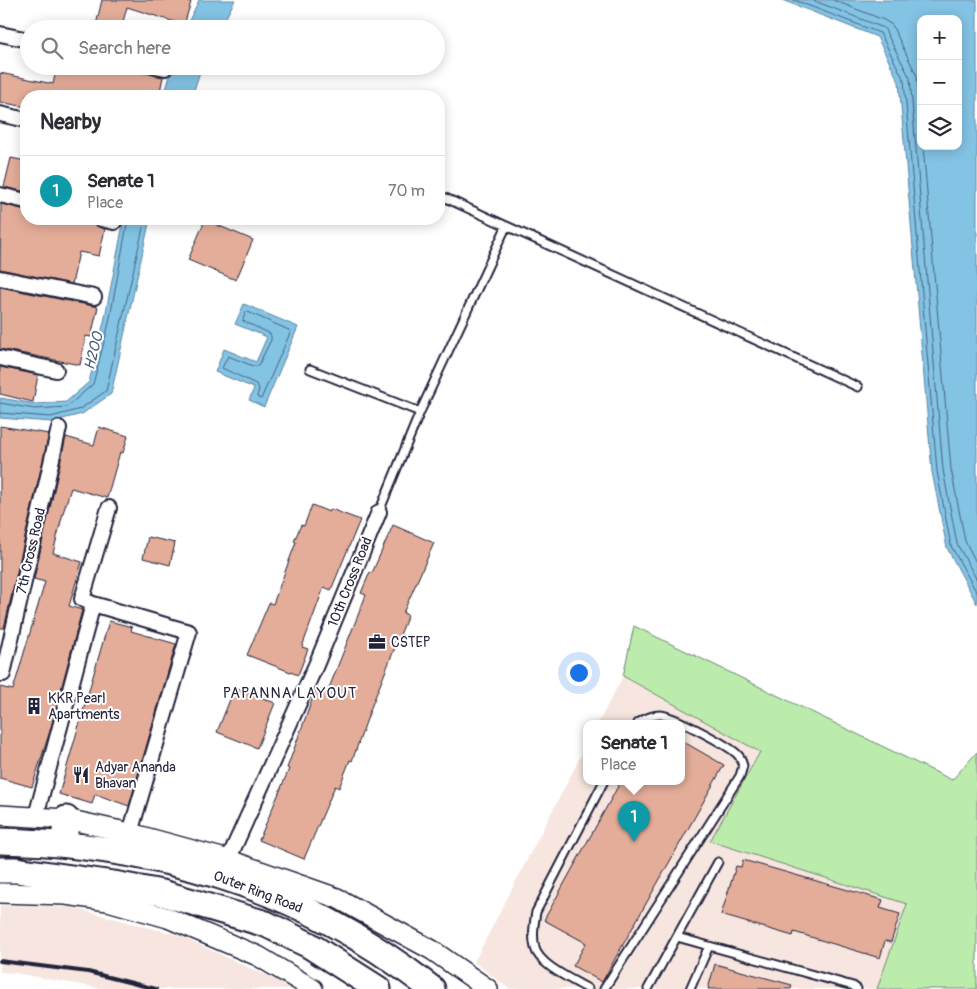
<!DOCTYPE html>
<html lang="en">
<head>
<meta charset="utf-8">
<style>
  :root { --surface:#fff; --page:#f7f7f7; --text:#2b2b33; --muted:#7c7c81; --line:#e1e1e2; --accent:#2563eb }
  body { margin:0; font-family:Pangolin,sans-serif; background:var(--page); color:var(--text) }
  .controls { position:absolute; right:15px; top:15px; display:grid; overflow:hidden; border-radius:10px; box-shadow:0 2px 12px #0003 }
  .controls button { width:45px; height:45px; display:grid; place-items:center; padding:0; border:0; border-bottom:1px solid var(--line); background:var(--surface); color:var(--text); font:25px sans-serif }
  .you { position:absolute; left:578px; top:672px; width:18px; height:18px; margin:-12px; border:4px solid #fff; border-radius:50%; background:#1a73e8; box-shadow:0 0 0 8px #1a73e833 }
  .badge { display:grid; place-items:center; width:32px; height:32px; border-radius:50%; background:var(--accent); color:#fff; font-size:16px; font-weight:700 }
  .pin { position:absolute; translate:-50% -41px; filter:drop-shadow(0 1px 2px #0008) }
  .pin::after { content:''; position:absolute; top:26px; width:18px; height:15px; background:inherit; clip-path:polygon(0 0,100% 0,50% 100%) }
  .popup { position:absolute; left:583px; top:720px; width:102px; height:65px; box-sizing:border-box; display:grid; place-content:center; border-radius:10px; background:var(--surface); filter:drop-shadow(0 1px 4px #0005); font-size:16px; white-space:nowrap; color:var(--muted) }
  .popup b { font-size:19px; color:var(--text) }
  .popup::after { content:''; position:absolute; left:50%; top:100%; margin-left:-10px; border:10px solid transparent; border-top-color:var(--surface) }
  .list { margin:0; padding:0; list-style:none }
  h2 { display:flex; justify-content:space-between; align-items:center; height:65px; margin:0; padding:0 20px; font-size:21px }
  h2 small { font-size:16px; font-weight:400; color:var(--muted) }
  .list li { display:grid; grid-template-columns:32px 1fr auto; gap:15px; align-items:center; box-sizing:border-box; height:70px; padding:0 20px; border-top:1px solid var(--line) }
  .list b { display:block; font-size:19px; white-space:nowrap }
  .list p { margin:0; font-size:16px; white-space:nowrap; color:var(--muted) }
  .list em { font-size:16px; font-style:normal; color:var(--muted) }
  .icon { flex:none; width:28px; height:28px; fill:none; stroke:currentColor; stroke-width:2; stroke-linecap:round; stroke-linejoin:round }
  .map { position:relative; flex:none; width:977px; height:989px; overflow:hidden }
  .search { position:absolute; background:var(--surface); box-shadow:0 2px 12px #0003; left:20px; top:20px; width:425px; height:55px; display:flex; align-items:center; gap:12px; box-sizing:border-box; padding:0 18px; border-radius:28px; color:var(--muted); font-size:19px }
  .panel { position:absolute; background:var(--surface); box-shadow:0 2px 12px #0003; left:20px; top:90px; width:425px; height:135px; border-radius:20px }
  .map>svg:first-child { display:block }
</style>
</head>
<body>
<div class="map">
<svg width="977" height="989" viewBox="0 0 977 989">
  <rect width="100%" height="100%" fill="#fff"/>
  <filter id="ink" filterUnits="userSpaceOnUse"><feTurbulence type="fractalNoise" baseFrequency=".02" numOctaves="2"/><feDisplacementMap in="SourceGraphic" scale="10" xChannelSelector="R" yChannelSelector="G"/><feConvolveMatrix kernelMatrix="1 2 1 2 8 2 1 2 1" color-interpolation-filters="sRGB"/></filter>
  <g filter="url(#ink)">
    <!-- built -->
    <path fill="#f7e6e0" d="M634,626L952,780L877,989H509L474,962L586,746V781H682V723H598L623,676Z
      M0,905L70,907L178,935L296,989H103L15,973L0,972Z"/>
    <!-- green -->
    <path fill="#bbecac" stroke="#6e8774" d="M634,626L952,780L977,752V989H877L907,904L710,841L760,752L623,676Z"/>
    <!-- water -->
    <path fill="#83c3e4" stroke="#5c83a0" fill-rule="evenodd" d="M199,0H235L220,29H185Z
      M782,0H977V604L947,548L932,472L899,82L877,37ZM921,19H958V146H921Z
      M173,66H202L192,96H164Z
      M124,219H150L111,394L82,414L51,422L0,418V398L36,404L66,402L89,382L104,322Z
      M244,304L298,327L264,407L249,400L254,388L215,372L224,349L256,362L267,337L235,324Z"/>
    <g fill="none" stroke-linecap="round" stroke-linejoin="round">
      <!-- shore -->
      <path stroke="#49627f" stroke-width="1" d="M794,0L880,33L904,80L937,471L951,546L977,593
        M812,0L884,28L910,78L943,470L957,544L977,580
        M833,0L884,20L892,25L917,76L921,118
        M923,146L951,469L965,541L977,564
        M246,312H248L291,331L261,399L257,397L259,389L256,384L222,368L228,356L253,366H258L271,340V336L269,333L243,321Z
        M0,403L35,409L67,407L93,384L109,323L128,219
        M0,413L51,417L80,409L106,391L145,219"/>
    </g>
    <!-- building -->
    <path fill="#e3ad99" stroke="#22223b" d="M102,0H184L191,2L184,25L127,7L121,29H95Z
      M57,66H102L124,71L125,69L163,77L159,96H26V107L0,102V73L53,84Z
      M11,158L26,161V192L4,187Z
      M1,204L26,210V219H64L94,224L105,229L99,256L79,252L72,284L0,269Z
      M205,220L253,240L236,280L188,260Z
      M0,287L98,307L91,337L86,336L80,365L0,349Z
      M0,367L38,375L33,402L0,394Z
      M0,426L49,434L4,628H0Z
      M99,427L128,436L123,453L120,452L107,498L71,488L63,513L53,553L82,562L69,606L82,610L50,731L32,787L0,778V687L13,690L45,582L34,579L66,437L94,445Z
      M312,505L329,512L331,509L360,520L331,590L324,587L302,647L308,649L298,675L247,655L269,603L273,604L296,542L294,541L301,525L304,526Z
      M393,525L434,543L403,613L408,615L372,705L352,761L350,760L339,788L335,786L304,859L259,840L289,769L287,768L316,689L327,693L366,595L361,593L370,572L372,573Z
      M148,537L175,543L170,565L143,558Z
      M109,621L132,627L131,631L176,644L129,806L95,794L92,804L59,794Z
      M235,687L275,703L257,748L217,732Z
      M682,741L724,765L602,982L573,966L586,943L544,920L621,781H682Z
      M743,860L883,900L880,908L900,914L891,942L885,941L880,958L794,932L793,936L721,915L736,866L741,867Z
      M715,964L792,985L791,989H708Z"/>
    <g fill="none" stroke-linecap="round" stroke-linejoin="round">
      <!-- lane casing -->
      <g stroke="#22223b" stroke-width="11">
        <path id="lane" d="M439,195L858,387
          M310,369L420,412L379,512
          M420,412L506,227
          M677,937L853,986L857,989
          M588,989C573,980 539,965 535,948C532,936 534,924 536,912L604,781
          M604,989L740,776L743,766C742,763 741,758 738,755C730,746 672,715 660,715C653,715 644,719 638,723
          M648,989L718,862
          M690,989L709,946"/>
      </g>
      <!-- street casing -->
      <g stroke="#22223b" stroke-width="18">
        <path id="street" d="M0,34L29,40
          M155,66L165,68
          M0,114L26,120
          M0,195L26,201
          M101,219L114,222
          M0,278L94,297
          M0,358L56,370
          M93,604L82,599L109,508
          M0,674H3L59,428
          M36,816L93,604L189,632L130,833
          M225,867L316,665L379,512"/>
      </g>
      <!-- secondary casing -->
      <g stroke="#22223b" stroke-width="22">
        <path id="secondary" d="M0,815L66,819L130,833L229,860L337,898L432,950L488,989
          M0,893L66,895L108,901L168,918L258,956L313,989"/>
      </g>
      <!-- highway casing -->
      <g stroke="#22223b" stroke-width="29">
        <path id="highway" d="M0,841C110,843 230,868 328,921C364,940 400,964 432,989
          M64,844L66,819
          M0,870H16L114,884L162,893L266,924L309,945L378,989"/>
      </g>
      <!-- lane -->
      <use href="#lane" stroke="#fff" stroke-width="7"/>
      <!-- street -->
      <use href="#street" stroke="#fff" stroke-width="14"/>
      <!-- secondary -->
      <use href="#secondary" stroke="#fff" stroke-width="19"/>
      <!-- highway -->
      <use href="#highway" stroke="#fff" stroke-width="25"/>
      <!-- rail -->
      <path stroke="#22223b" stroke-width="4" d="M0,961L88,972L156,989"/>
    </g>
  </g>
  <!-- icons -->
  <defs>
    <g id="office-bare" transform="scale(1.35)"><path d="M-6-3h4V-5.5h4V-3h4V5H-6ZM-1-4.5V-3h2v-1.5ZM-6 0V1H6V0Z" fill="#22223b" stroke="#fff" stroke-width="2.5" paint-order="stroke"/></g>
    <g id="building-bare" transform="scale(1.35)"><path d="M-4-6H4V6H1V3H-1V6H-4ZM-2.5-4.3h1.7v1.8h-1.7ZM.8-4.3h1.7v1.8H.8ZM-2.5-1h1.7V.8h-1.7ZM.8-1h1.7V.8H.8Z" fill="#22223b" stroke="#fff" stroke-width="2.5" paint-order="stroke"/></g>
    <g id="restaurant-bare" transform="scale(1.35)"><path d="M-5-6h1v4h1v-4h1v4h1v-4h1v5L-1.5 .5V6h-2V.5L-5-1ZM5-6V6H3V1.5H1.5Q1.5-4 5-6Z" fill="#22223b" stroke="#fff" stroke-width="2.5" paint-order="stroke"/></g>
  </defs>
  <g fill-rule="evenodd">
    <use href="#office-bare" x="377" y="642"/>
    <use href="#building-bare" x="34" y="706"/>
    <use href="#restaurant-bare" x="81" y="775"/>
  </g>
  <g text-anchor="middle" dominant-baseline="central" stroke-width="4" stroke-linejoin="round" paint-order="stroke">
    <!-- street labels -->
    <g font-size="14" fill="#22223b" stroke="#fff">
      <text transform="translate(31 551) rotate(-77)">7th Cross Road</text>
      <text transform="translate(350 582) rotate(-68)">10th Cross Road</text>
      <text transform="translate(258 892) rotate(21)">Outer Ring Road</text>
    </g>
    <!-- poi labels -->
    <g font-size="14" fill="#22223b" stroke="#fff" text-anchor="start">
      <text x="391" y="642">CSTEP</text>
      <text x="48" y="698">KKR Pearl<tspan x="48" dy="16">Apartments</tspan></text>
      <text x="95" y="767">Adyar Ananda<tspan x="95" dy="16">Bhavan</tspan></text>
    </g>
    <!-- water labels -->
    <g font-size="15" font-style="italic" fill="#445a76" stroke="#fff">
      <text transform="translate(94 351) rotate(-76)">H200</text>
    </g>
    <!-- neighbourhood labels -->
    <g font-size="15" letter-spacing="1" fill="#22223b" stroke="#fff">
      <text x="290" y="693">PAPANNA LAYOUT</text>
    </g>
  </g>
</svg>
<div class="controls">
<button>+</button>
<button>−</button>
<button><svg class="icon" aria-label="layers" viewBox="0 0 24 24"><path d="M12 4l9 5-9 5-9-5zM3 14l9 5 9-5"/></svg></button>
</div>
<div class="you"></div>
<div class="pin badge" style="left:634px;top:842px;background:#0f9aa8">1</div>
<div class="popup"><b>Senate 1</b>Place</div>
<div class="search"><svg class="icon" aria-label="search" viewBox="0 0 24 24"><circle cx="10" cy="10" r="6"/><path d="M15 15l6 6"/></svg>Search here</div>
<section class="panel">
<h2>Nearby<small></small></h2>
<ul class="list">
<li><span class="badge" style="background:#0f9aa8">1</span><div><b>Senate 1</b><p>Place</p></div><em>70 m</em></li>
</ul>
</section>
</div>
</body>
</html>
